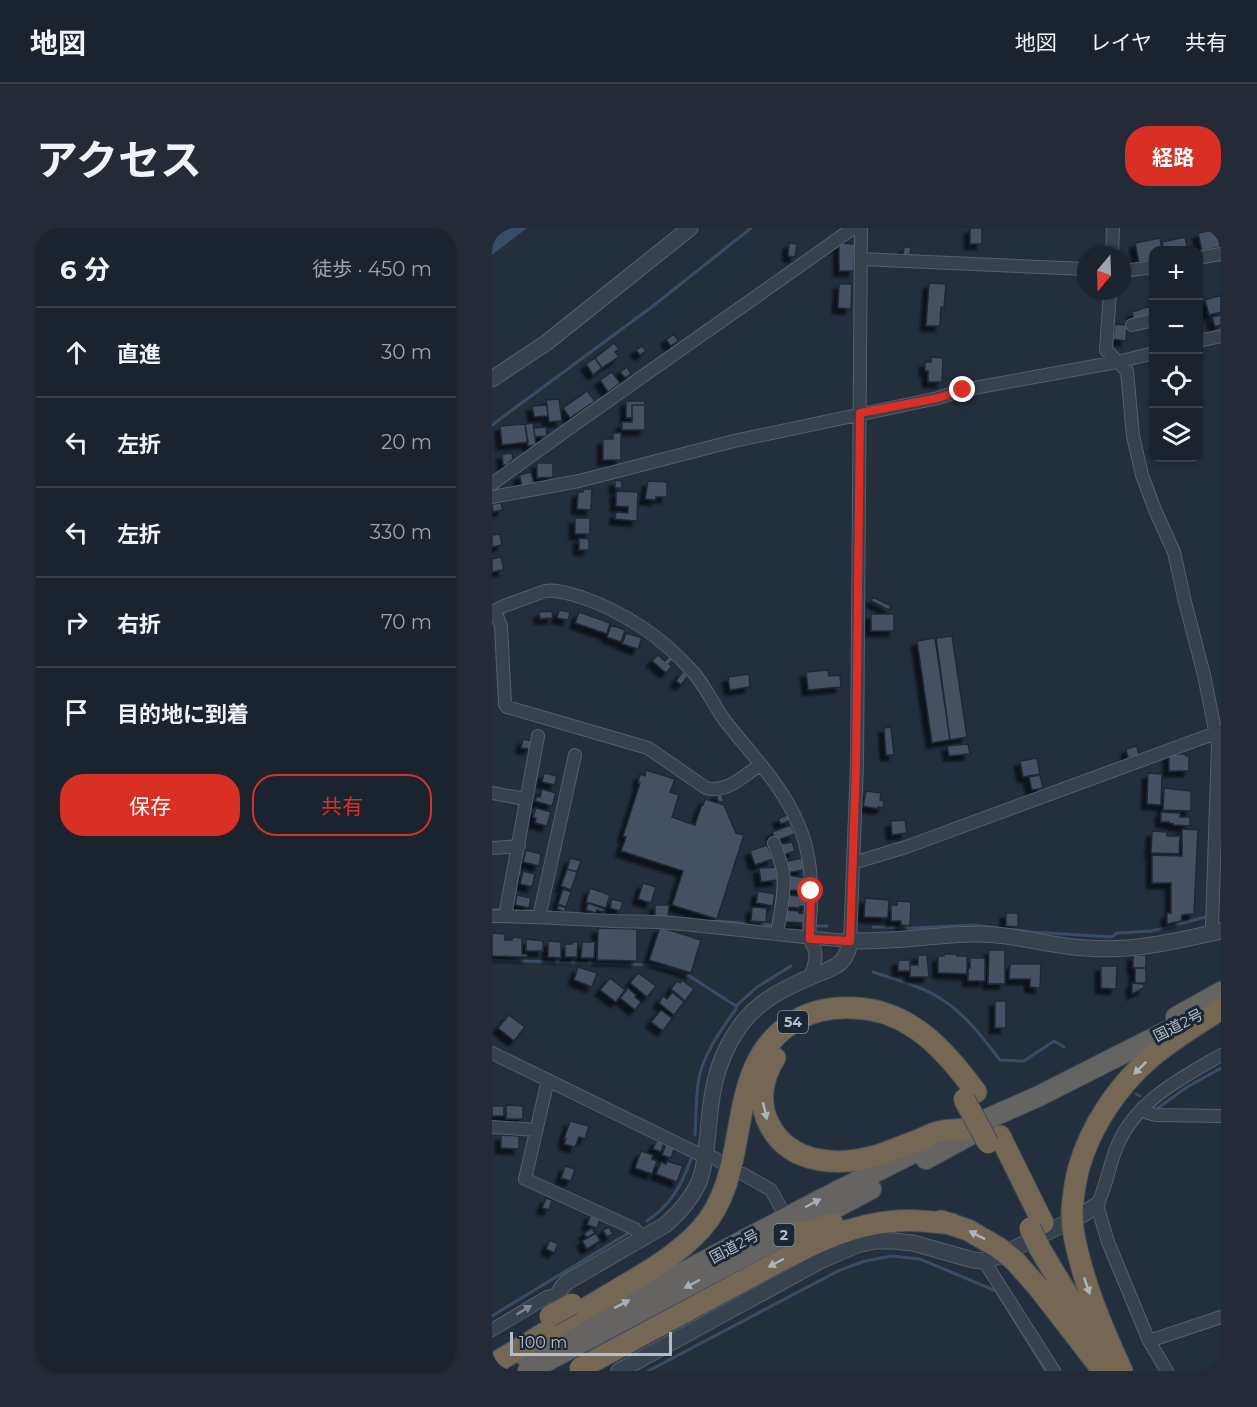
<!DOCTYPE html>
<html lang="ja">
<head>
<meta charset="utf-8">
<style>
  :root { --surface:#1b232e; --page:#242b36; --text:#f1f3f6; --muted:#a0a4aa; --line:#39404a; --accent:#d93025 }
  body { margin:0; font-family:Montserrat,"Noto Sans JP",sans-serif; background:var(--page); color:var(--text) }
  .controls { position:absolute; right:18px; top:18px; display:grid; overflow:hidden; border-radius:12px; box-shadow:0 2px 4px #0004 }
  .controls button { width:54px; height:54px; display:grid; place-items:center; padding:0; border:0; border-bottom:2px solid var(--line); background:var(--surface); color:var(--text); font:30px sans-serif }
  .compass { position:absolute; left:585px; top:18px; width:54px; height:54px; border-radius:50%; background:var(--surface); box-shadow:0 2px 4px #0004; rotate:199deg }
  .scale { position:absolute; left:18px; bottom:15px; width:162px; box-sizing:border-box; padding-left:6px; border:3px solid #b4bcc9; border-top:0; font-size:16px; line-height:21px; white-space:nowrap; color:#b4bcc9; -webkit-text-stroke:4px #1d2633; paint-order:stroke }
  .stop { position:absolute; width:18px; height:18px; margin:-14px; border:4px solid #d93025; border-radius:50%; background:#fff }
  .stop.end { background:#d93025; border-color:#fff; box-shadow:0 2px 6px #0008 }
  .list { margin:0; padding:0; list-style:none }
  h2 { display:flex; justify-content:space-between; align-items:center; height:78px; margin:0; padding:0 24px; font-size:26px }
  h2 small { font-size:20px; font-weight:400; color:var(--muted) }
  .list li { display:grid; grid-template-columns:39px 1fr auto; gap:18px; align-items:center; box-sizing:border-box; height:90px; padding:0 24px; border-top:2px solid var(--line) }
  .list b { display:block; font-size:22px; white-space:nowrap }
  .list em { font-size:20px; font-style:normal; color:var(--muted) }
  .actions { display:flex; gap:12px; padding:18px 24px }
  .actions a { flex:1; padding:14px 0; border:2px solid var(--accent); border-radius:24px; text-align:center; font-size:21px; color:var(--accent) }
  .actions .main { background:var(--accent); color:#fff }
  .icon { flex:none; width:33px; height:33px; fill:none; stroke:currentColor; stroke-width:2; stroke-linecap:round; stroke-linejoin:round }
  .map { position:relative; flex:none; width:729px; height:1143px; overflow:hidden; border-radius:24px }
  header { display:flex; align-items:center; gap:36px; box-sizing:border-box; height:84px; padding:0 30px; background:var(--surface); border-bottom:2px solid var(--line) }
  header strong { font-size:28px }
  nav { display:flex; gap:33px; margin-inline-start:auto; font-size:21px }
  .intro { display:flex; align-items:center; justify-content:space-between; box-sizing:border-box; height:144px; padding:0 36px }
  h1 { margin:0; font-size:42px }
  .button { padding:15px 27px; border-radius:24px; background:var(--accent); color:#fff; font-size:21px; font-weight:700 }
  main { display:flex; gap:36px; padding:0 36px }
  aside { flex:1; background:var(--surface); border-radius:24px; box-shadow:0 2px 4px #0004 }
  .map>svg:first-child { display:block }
</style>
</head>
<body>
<header>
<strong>地図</strong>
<nav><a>地図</a><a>レイヤ</a><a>共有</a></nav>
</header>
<div class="intro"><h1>アクセス</h1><a class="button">経路</a></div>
<main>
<aside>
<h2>6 分<small>徒歩 · 450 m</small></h2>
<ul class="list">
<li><svg class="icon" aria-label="ahead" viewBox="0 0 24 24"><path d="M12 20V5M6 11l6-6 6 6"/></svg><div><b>直進</b></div><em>30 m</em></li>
<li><svg class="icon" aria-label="left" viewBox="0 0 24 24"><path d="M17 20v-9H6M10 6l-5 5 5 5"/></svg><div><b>左折</b></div><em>20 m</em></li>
<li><svg class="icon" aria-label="left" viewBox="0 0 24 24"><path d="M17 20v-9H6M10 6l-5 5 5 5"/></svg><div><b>左折</b></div><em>330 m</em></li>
<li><svg class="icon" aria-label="right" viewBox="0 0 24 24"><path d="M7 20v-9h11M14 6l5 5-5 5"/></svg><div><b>右折</b></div><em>70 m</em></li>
<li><svg class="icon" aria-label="arrive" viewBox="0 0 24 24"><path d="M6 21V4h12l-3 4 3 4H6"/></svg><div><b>目的地に到着</b></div></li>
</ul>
<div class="actions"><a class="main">保存</a><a>共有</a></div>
</aside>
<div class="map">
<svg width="729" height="1143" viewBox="0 0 729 1143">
  <defs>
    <filter id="shadow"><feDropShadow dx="-5.5" dy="5.5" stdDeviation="1.5" flood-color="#0009"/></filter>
  </defs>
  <rect width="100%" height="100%" fill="#242f3e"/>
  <!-- water -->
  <path fill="#394c67" d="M0,0H35L0,27Z"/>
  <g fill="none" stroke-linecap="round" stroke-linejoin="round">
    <!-- stream -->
    <path stroke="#394c67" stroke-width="3" d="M0,197L161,78L259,0
      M0,682H10
      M223,693L279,697
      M291,697H313
      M321,698H335
      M381,699L420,700L480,697L540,704L620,709L625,705L660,703L717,688
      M0,732L160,737L179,741L199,749L244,778L265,759L299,738
      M381,744C402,751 426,757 446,769C472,784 490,809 508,832L532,833L562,813L572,819
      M644,866L648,868
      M666,880L695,859L729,840
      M203,907C204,890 204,872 206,855C210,828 228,803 244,781V778
      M155,993C179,976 189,959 199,931
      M0,1088L138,1004
      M156,1143L348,1042L373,1033L400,1028L428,1031L504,1063L554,1143"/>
  </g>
  <!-- building -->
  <path fill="#455162" stroke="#1f2835" stroke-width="1.5" filter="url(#shadow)" d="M478,0H490V16H478Z
    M725,1L728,19L710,23L706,5Z
    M693,9L696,22H672L670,14Z
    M668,10L670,22H662V32L647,35L643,15Z
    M297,15L305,16L303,29L296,28Z
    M347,15L363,16L362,43H347Z
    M412,19H419L418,27H411Z
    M437,55L454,56L452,80L449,79L448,98H434Z
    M347,56H360L359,81L346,80Z
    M729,67V84L717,87L713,72Z
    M658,78L661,90L643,96L640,84Z
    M729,87V97L723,99L720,89Z
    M623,96L635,97L634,113L621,111Z
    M182,106L186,113L179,118L174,112Z
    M122,115L127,121L123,124L127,129L110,140L103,130Z
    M150,118L154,123L148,127L144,122Z
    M439,129L451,130L450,154H436V143H433V134H439Z
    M103,130L110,140L101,147L94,136Z
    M135,139L139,146L133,150L128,144Z
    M120,144L128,155L116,164L108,152Z
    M95,163L103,173L78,190L71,180Z
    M67,171L70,193L57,194L54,172Z
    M134,173H153V177H140V190H134Z
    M55,177L56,188L42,189L40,178Z
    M140,177H153V202H130V194H140Z
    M41,195L44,217L36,218L33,196Z
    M33,196L36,214L10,217L8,198Z
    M54,199L55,208L43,209L42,200Z
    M121,205H129V232H111V211H121Z
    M20,225L21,231L15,237H11L10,226Z
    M45,235H61V249L45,250Z
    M39,244L42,255L30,258L27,247Z
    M123,252L130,253V260H123Z
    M156,253L175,254V269H164V272L153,271Z
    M92,261H100L99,282L85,281L86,264H91Z
    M124,263L146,264L145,293L123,291L124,284L136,285V279L124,278Z
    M9,275L11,282L1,284L0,276Z
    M83,290H98V306H83Z
    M8,306L10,317L0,319V307Z
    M87,310L97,311V322H87Z
    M9,329L12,342L0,344V331Z
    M381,369L399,378L397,382L379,373Z
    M67,382L78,384L76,392L65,390Z
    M60,383L61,390L48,391L47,384Z
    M87,384L118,395L115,406L83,395Z
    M379,386H402V403H379Z
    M119,397L133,402L129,414L115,409Z
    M134,405L150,410L146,421L130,416Z
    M460,408L475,509L458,512L444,410Z
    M443,410L458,512L440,515L425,413Z
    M166,427L173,433L177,428L181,432L177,436L180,438L174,445L160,433Z
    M336,442L337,448L348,447L349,459L316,462L314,444Z
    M191,443L196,448L189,457L184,453Z
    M257,446L258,459L238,462L236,449Z
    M399,499L402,527H394L392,500Z
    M31,511L40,513L38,521L29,520Z
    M476,516L478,526L457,528L455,518Z
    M645,518L647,528L636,530L634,521Z
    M677,526H694V528H697V543H677Z
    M545,530L548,546L531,549L528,533Z
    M154,542L183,551L178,564L187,567L180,589L203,597L210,576L211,577L213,571L232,577L244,605L252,607L225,691L180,677L191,643L129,623L134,609L131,608L148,555H146L148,546L153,548Z
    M52,545L65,548L63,557L50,554Z
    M656,545L670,546L669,577L655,576Z
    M548,547L551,560L540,562L537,549Z
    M672,560L699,563V583L671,582Z
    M50,561L64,565L60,578L43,573L45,568L48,569Z
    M374,563L389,565L388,572L392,573L391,580L386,579V581L371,578Z
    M229,565L232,573L227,575L224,566Z
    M44,580L59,584L55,598L43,595L44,590L41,589Z
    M669,584L688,585V589H698V598L682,597V596L677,595V594H669Z
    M297,586L300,592L289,596L286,591Z
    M413,592L415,605L400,607L399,593Z
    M299,597L303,606L283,613L280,604Z
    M690,601L706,602L702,686L690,687L689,693L675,696V685H679V655H660V627L690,628Z
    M660,603L675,604V608H688L687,626L659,625Z
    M300,614L303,623L288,628L284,617Z
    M275,617L281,631L263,637L258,623Z
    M34,622L49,626L47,638L31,634Z
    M78,630L89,633L85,644L75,641Z
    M310,630L312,642L294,645L292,634Z
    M285,639L286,652L269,654L267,640Z
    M75,641L85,644L79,662L69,658Z
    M31,643L43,646L40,659L28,656Z
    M296,647L315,650V663L295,662Z
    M151,655L164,659L159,675L146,671Z
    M98,660L118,667L114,680L94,674Z
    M71,661L79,664L74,679L66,676Z
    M266,663L283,666L281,678L264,675Z
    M25,667L39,670L37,680L23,677Z
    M294,667L309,668V669L315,670L314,679L308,678V680L294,679Z
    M373,670L397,672L396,690L372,689Z
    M120,671L131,674L128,683L118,680Z
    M405,673L419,674L418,698L409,697V693H399V677H405Z
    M96,675L113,681L112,684L105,682L104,685L94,682Z
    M67,677L74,680L73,684L65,681Z
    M163,677H177L176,689H163Z
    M260,679L275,680L274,694L259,693Z
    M293,682L307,683V685L315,686V695L292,694Z
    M514,685H526V699L514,698Z
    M168,699L209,712L199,745L157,732Z
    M106,700L145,701V733L105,732Z
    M0,705L13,706V712H20L21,709L30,710V726H35V729L0,728Z
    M34,711L51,713V723H34Z
    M56,713L69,714V730L56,729Z
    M80,714H86L85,729H73V716H80Z
    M90,714H103L102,730H89Z
    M497,722H513V756H496Z
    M452,726H465V728H475V746L446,745V728H452Z
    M426,727H435L437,749H418V737H426Z
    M641,727H654V740H641Z
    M478,730H493V753H476V740H478Z
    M406,732H418V743H406Z
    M518,736H549L548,760L538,759V751H517Z
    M609,738H625L624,761L609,760Z
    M86,739L105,745L100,759L82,752Z
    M643,740H654V755H643Z
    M146,745L164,758L155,769L138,755Z
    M118,750L133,762L124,774L108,762Z
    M190,752L202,761L193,773L179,761L185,753L188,755Z
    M640,755L652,756V760L640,766Z
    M136,760L144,767L143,769L149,774L143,782L128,770Z
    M180,764L192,774L182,787L167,775L171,768L175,771Z
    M503,773H514V800H503Z
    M169,782L180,790L171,803L159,794Z
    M17,787L33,799L22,813L6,800Z
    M14,877L31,878V891H14Z
    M0,878H12V888H0Z
    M78,893L97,898L93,911L87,909L83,919L72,916L74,911H72Z
    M9,907L27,908V921L9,920Z
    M165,912L172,915L169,924L161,921Z
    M174,915L183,918L179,930L170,927Z
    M149,923L161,927L160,931L165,933L160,946L143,940Z
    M175,933L191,938L185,954L164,946L169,934L174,936Z
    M73,938L83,941L79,953L69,950Z
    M54,970L60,972L57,982L50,980Z
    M99,985L109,989L105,1000L95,997Z
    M117,999L121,1006L115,1009L111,1002Z
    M100,1000L103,1005L95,1010L92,1005Z
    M104,1005L108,1013L95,1021L90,1013Z
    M58,1012L66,1016L62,1025L54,1021Z"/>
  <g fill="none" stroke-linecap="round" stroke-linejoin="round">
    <!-- minor casing -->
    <g stroke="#565f6c" stroke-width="14">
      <path id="minor" d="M620,27L621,0
        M706,30L729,26
        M369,31L594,41
        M630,43L662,39
        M618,63L614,122L635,143L641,208L650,247L663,282L682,324L693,374L712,447L726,517L720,697L721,705
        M640,97L662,92
        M706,113L729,108
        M0,256C119,169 241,86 361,0
        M0,269L87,253L242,213L446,170L471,162L625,134L662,125
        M3,383L9,398L13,476L15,479L156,520L214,560C235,566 252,547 268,537
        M0,384L12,378L53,363C66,361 77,366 89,369C132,384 171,410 201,444C215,460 223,481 237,498C262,529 292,560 307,598C318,623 320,651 319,678C319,688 316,700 318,710C318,715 322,719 323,723C325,732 321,741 318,749
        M0,565L33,571
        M282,615C285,624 289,634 291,643C294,661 288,687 285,706
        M0,620L27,618
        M361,635L414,619L729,503
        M0,688C40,688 80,691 120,693C139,694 160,693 179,695C239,700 298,709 358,713L365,536L369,0
        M13,688L46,508
        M47,689L83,527
        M0,825L213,929L222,930L232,936
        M56,852L33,951L143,1001L151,1011
        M650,880L656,885L664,887L729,888
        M0,899L44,902
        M251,946L279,962L290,982
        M492,1033L562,1143
        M0,1102L55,1069L66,1066
        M657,1113L729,1089
        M675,1143L657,1113L616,1014L605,977C615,958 617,936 626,916C645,872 690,850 729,827"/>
    </g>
    <!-- tertiary casing -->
    <g stroke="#565f6c" stroke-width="17">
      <path id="tertiary" d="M0,151L54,115L198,0
        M72,1085C65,1072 63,1065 75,1054L173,997C187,985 199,972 207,954C213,939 214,921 216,905C219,867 223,836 244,804C262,775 290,761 321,748C330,744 342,741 349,734C355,728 357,720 358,713C384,713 409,712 435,709C450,708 466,706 481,706C519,705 556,718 594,720C640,724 684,713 729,703
        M127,1143L328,1033L365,1017L383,1013H401L421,1015L481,1032L492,1033L505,1029L588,988L605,977"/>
    </g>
    <!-- trunk casing -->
    <g stroke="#434c59" stroke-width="22">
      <path id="trunk" d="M684,789L729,764
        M470,902L547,868L703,789
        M434,931L487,902
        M33,1128L326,973L443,914
        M36,1143L379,961"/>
    </g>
    <!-- motorway casing -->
    <g stroke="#434c59" stroke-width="23">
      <path id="motorway" d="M283,830C270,850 266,875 277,896C298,938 350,939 390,926C403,921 416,916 429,911C434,909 440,905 446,904C454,902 464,902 473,901
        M508,908L551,995
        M580,984C581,969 583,954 587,939C599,898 625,859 657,831C679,812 705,797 729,781
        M449,993L476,1002L507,1020
        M581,1002C590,1052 609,1097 630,1143
        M292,1007L323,1002L341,996
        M548,1021L605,1116
        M522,1032L546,1059L611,1143
        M109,1129L286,1034C324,1014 361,996 404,993C423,991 442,994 460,996
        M0,1137C38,1114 75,1091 113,1069C146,1049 183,1030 209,1001C264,941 227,836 305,792C322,782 342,779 362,780C418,782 453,822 484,864"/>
    </g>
    <!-- minor -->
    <use href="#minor" stroke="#38414e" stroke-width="12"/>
    <!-- tertiary -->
    <use href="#tertiary" stroke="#38414e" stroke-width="15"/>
    <!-- trunk -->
    <use href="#trunk" stroke="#656462" stroke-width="20"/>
    <!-- motorway -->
    <use href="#motorway" stroke="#746855" stroke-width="21"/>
    <!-- motorway-bridge casing -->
    <g stroke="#434c59" stroke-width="23" stroke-linecap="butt">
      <path id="motorway-bridge" d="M472,871L496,915
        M580,984L581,1002
        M538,1000L548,1021
        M507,1020L522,1032
        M58,1088L80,1076
        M88,1140L109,1129"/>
    </g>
    <!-- motorway-bridge -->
    <use href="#motorway-bridge" stroke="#746855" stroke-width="21"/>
  </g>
  <!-- one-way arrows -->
  <defs><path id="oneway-solid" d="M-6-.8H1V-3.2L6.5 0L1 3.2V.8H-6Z" transform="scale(1.5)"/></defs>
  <g fill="#aeb4bd">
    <use href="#oneway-solid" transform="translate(648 840) rotate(135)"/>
    <use href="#oneway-solid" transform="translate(273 883) rotate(77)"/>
    <use href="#oneway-solid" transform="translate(485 1007) rotate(-153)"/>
    <use href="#oneway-solid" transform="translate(284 1035) rotate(152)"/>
    <use href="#oneway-solid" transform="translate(595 1058) rotate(71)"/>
  </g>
  <g fill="#a8afba">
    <use href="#oneway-solid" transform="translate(321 975) rotate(-28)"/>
    <use href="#oneway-solid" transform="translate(200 1056) rotate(152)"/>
    <use href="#oneway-solid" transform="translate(130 1076) rotate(-27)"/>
  </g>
  <use fill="#7c8592" href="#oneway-solid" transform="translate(32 1082) rotate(-31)"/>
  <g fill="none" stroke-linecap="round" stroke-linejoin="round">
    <!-- route -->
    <path stroke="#d93025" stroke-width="8" d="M319,663L318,711L358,713L364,536L368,185L446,170L471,162"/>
  </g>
  <g text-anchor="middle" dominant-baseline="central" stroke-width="6" stroke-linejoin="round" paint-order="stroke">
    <!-- shield labels -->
    <g fill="#1d2633" stroke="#878f9c" stroke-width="1.5">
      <rect x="286" y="783" width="30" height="22" rx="4.5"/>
      <rect x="281.5" y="996" width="21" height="22" rx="4.5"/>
    </g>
    <g font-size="14" font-weight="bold" fill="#b4bcc9">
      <text x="301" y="794">54</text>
      <text x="292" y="1007">2</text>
    </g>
    <!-- street labels -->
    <g font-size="15" fill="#b4bcc9" stroke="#1d2633">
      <text transform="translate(686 797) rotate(-27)">国道2号</text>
      <text transform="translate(242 1018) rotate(-28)">国道2号</text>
    </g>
  </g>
</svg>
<div class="controls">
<button>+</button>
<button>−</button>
<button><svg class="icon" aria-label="locate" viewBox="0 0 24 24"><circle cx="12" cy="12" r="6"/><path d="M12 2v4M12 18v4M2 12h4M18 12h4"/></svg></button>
<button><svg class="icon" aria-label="layers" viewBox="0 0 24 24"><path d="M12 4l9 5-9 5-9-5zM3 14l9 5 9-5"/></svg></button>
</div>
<svg class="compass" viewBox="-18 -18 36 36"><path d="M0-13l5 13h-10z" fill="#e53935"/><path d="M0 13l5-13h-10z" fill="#a0a4aa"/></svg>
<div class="scale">100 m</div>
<div class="stop" style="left:319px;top:663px"></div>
<div class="stop end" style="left:471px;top:162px"></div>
</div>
</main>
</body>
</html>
